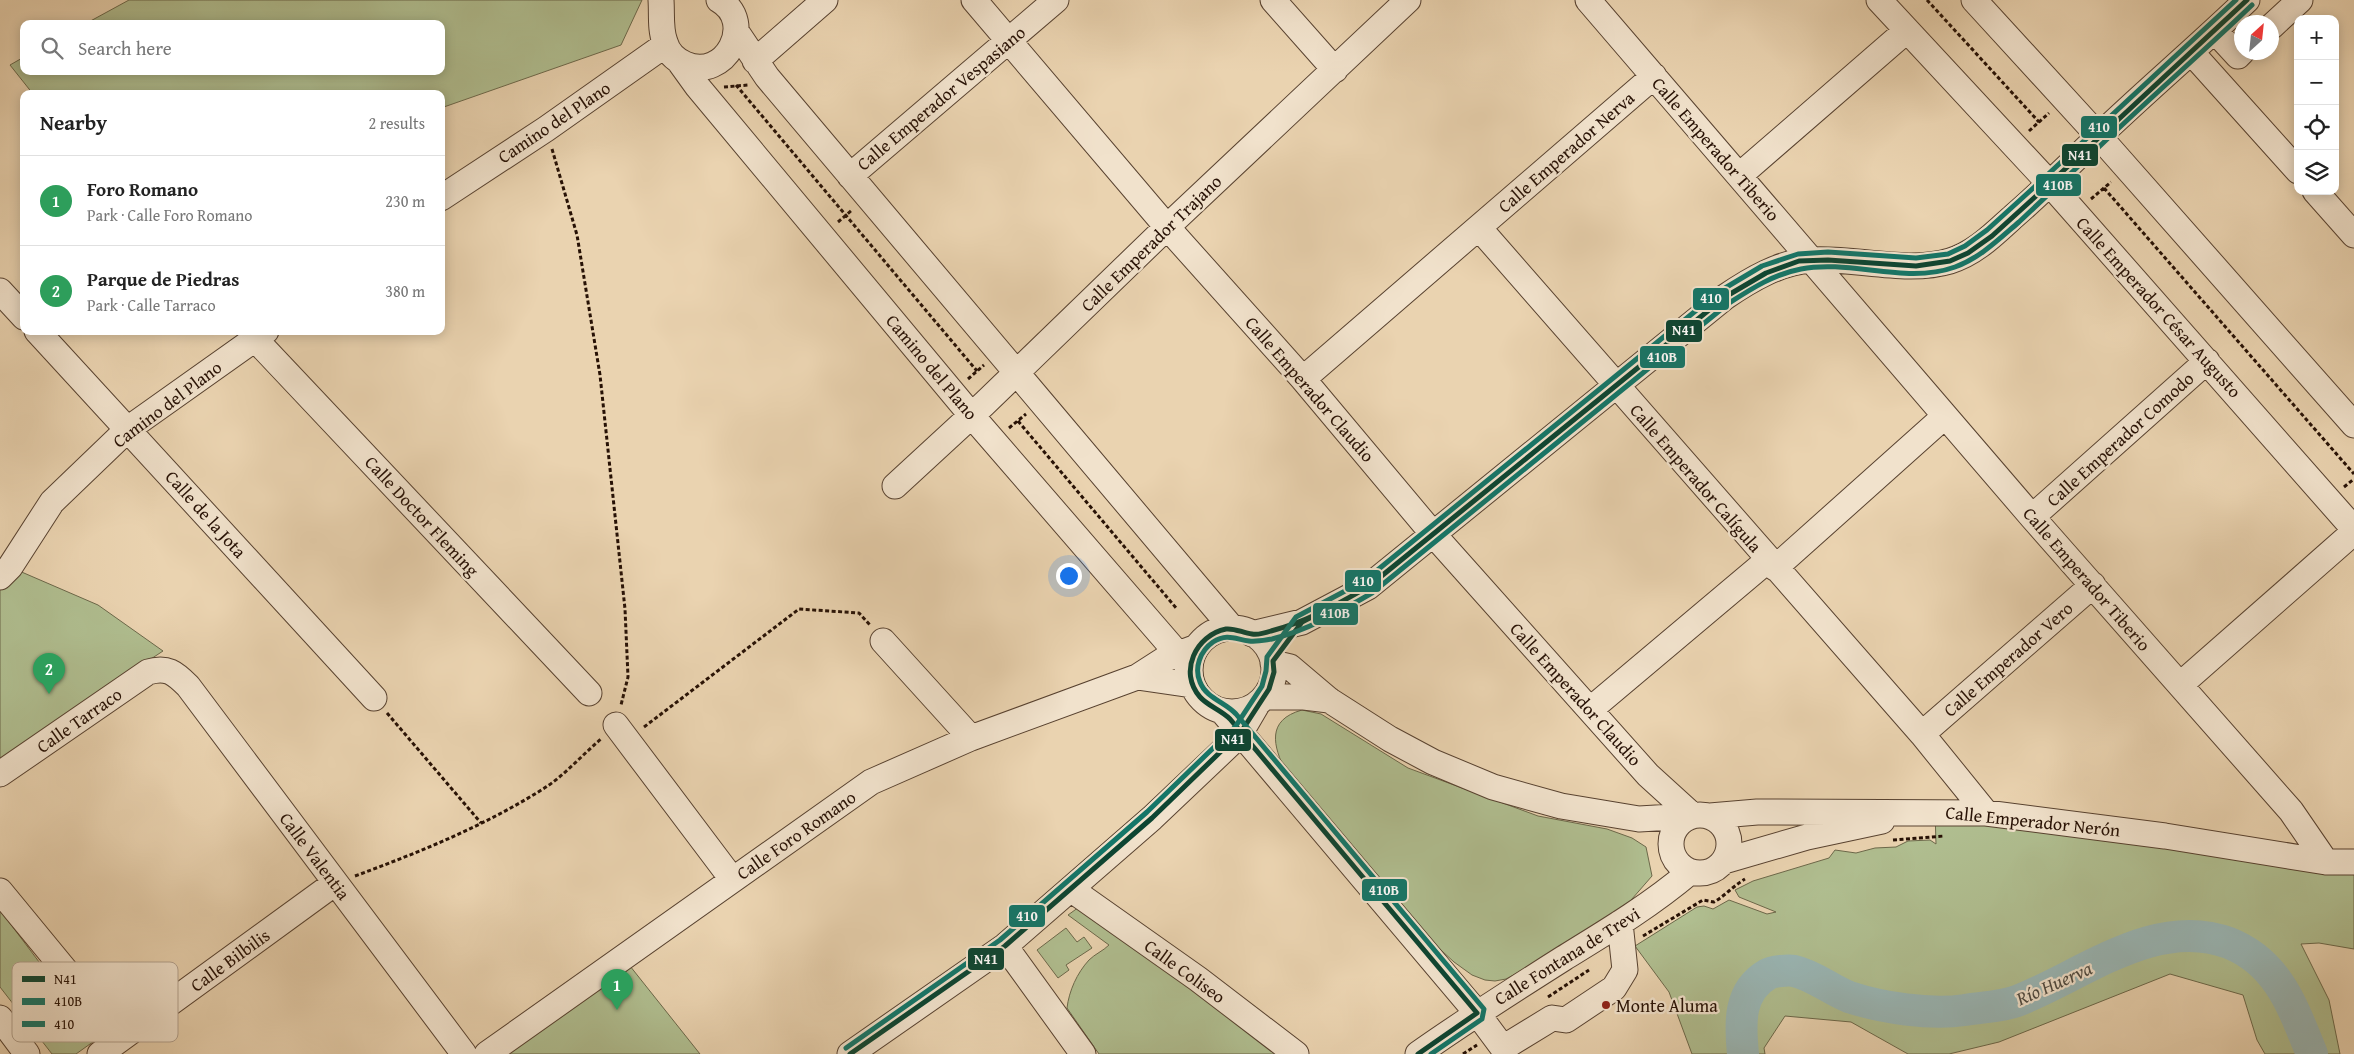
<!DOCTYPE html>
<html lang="en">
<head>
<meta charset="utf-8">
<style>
  :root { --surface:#fff; --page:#f6f6f6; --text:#222; --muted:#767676; --line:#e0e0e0; --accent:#ea580c }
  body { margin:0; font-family:"Gentium Book Plus",serif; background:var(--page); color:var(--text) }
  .controls { position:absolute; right:15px; top:15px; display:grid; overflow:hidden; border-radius:10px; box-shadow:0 2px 12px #0003 }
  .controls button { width:45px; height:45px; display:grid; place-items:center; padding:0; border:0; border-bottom:1px solid var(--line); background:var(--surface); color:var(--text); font:25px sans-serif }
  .compass { position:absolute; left:2234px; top:15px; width:45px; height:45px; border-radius:50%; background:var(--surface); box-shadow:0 2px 12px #0003; rotate:27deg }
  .you { position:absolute; left:1068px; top:575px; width:18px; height:18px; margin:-12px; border:4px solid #fff; border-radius:50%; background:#1a73e8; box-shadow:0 0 0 8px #1a73e833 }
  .badge { display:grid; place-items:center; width:32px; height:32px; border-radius:50%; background:var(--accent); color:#fff; font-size:16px; font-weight:700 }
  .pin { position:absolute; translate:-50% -41px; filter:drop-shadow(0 1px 2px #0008) }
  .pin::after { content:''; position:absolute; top:26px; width:18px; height:15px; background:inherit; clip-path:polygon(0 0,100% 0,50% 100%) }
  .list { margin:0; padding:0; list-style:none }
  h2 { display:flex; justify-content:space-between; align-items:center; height:65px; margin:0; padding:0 20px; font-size:21px }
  h2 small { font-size:16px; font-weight:400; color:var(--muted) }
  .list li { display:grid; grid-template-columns:32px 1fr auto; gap:15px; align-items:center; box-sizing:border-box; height:90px; padding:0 20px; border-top:1px solid var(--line) }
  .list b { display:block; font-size:19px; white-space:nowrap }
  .list p { margin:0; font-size:16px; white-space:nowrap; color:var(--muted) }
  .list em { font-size:16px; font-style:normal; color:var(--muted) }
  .icon { flex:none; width:28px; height:28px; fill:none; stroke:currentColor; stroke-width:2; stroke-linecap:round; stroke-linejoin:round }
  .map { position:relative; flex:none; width:2354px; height:1054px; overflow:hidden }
  .search { position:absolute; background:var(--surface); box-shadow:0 2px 12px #0003; left:20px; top:20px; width:425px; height:55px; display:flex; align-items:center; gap:12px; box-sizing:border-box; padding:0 18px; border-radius:10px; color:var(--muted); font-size:19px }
  .panel { position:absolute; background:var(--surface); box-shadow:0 2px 12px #0003; left:20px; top:90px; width:425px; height:245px; border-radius:10px }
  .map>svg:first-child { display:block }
</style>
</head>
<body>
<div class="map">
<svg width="2354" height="1054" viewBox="0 0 2354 1054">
  <rect width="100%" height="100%" fill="#ead3b0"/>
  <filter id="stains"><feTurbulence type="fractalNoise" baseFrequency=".004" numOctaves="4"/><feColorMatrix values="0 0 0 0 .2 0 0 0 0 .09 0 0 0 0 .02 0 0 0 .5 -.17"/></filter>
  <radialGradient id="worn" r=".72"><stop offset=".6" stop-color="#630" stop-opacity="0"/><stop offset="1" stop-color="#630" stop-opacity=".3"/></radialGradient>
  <!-- green -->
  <path fill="#b0be90" stroke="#6c684a" d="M129,0H642L621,45L441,108V94H33L10,65L24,57V71H441V24H85Z
    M10,567L98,605L163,651L34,736L0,763V578Z
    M1302,710L1321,714L1408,768L1538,816L1607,829L1632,838L1646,847L1652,876L1618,915L1547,957L1506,979L1495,981L1485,980L1472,975L1454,962L1431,941L1286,772C1273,746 1266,720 1302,710Z
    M1935,811L2354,862V949L2319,943L2301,944L2329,1000L2340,1054H2265L2257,1040L2243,995L2170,974L1999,1042L1949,1054H1908L1851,1022L1785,1016L1764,1048L1765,1054H1692L1669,992L1635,946L1697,907L1704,906L1713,909L1729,900L1767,914L1776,912L1739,897L1735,890L1753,881L1829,858L1835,850L1856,853L1875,848L1896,847L1908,841L1930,840L1936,844Z
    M1086,902L1292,1054H1099L1067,1008C1069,991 1077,973 1089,960C1095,954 1103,951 1109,945L1068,915Z
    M0,910L97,1039L76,1054H52L0,987Z
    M1066,928L1077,942L1084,937L1092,948L1066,965L1069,970L1058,978L1037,950Z
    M630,966L700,1054H508Z"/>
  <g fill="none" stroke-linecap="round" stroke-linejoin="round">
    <!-- river -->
    <path stroke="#9ab6b4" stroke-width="32" d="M1743,1054C1740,1024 1738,991 1768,974C1773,971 1789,970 1794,971C1813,975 1831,990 1849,997C1882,1008 1930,1015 1965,1010C1981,1007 2001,1007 2017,1001C2082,976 2155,915 2229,943C2279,963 2293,1008 2312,1054"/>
    <!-- minor casing -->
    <g stroke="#584230" stroke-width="27">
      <path id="minor" d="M661,0C662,13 660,30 665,42C668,53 676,60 685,64C725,82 757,22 719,0
        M974,0L1167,227L1303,379L1433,534L1648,775L1692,815
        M1273,0L1335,70
        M1588,0L2032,517L2291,811L2326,862
        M1879,0L2050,184L2354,529
        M1974,0L2104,142L2354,425
        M2272,26L2300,0
        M736,31L767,77L1232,628
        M2215,31L2238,56L2242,52
        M2192,53L2298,171
        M679,61L697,86L972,416L1190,668
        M755,61L825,0
        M1740,175L1906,31
        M850,176L1056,0
        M2315,191L2354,235
        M441,198L546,129L665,45
        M1479,228L1922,734L1986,813
        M0,291L24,317
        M37,331L374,698
        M255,339L589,693
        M1303,379L1654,76
        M895,486L984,404L1167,227L1408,0
        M2032,517L2207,361
        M1775,568L1945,416
        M0,577L10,567L52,502L128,429L266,331
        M1190 670a42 42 0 1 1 84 0a42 42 0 1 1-84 0Z
        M1252,634L1302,622L1368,587L1725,297C1750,280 1780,262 1811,260C1855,257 1906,274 1950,261C1976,253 1995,233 2014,216C2043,191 2070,164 2097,138C2146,91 2198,47 2247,0
        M883,641L971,738
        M1273,663L1290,667L1329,700L1390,739L1433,762L1493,787L1561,806L1639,819L1690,816
        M1137,677L1192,685
        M2180,685L2354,532
        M1264,697H1304L1329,700
        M1591,709L1768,560
        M1222,711L1477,1013L1503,1048L1552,1018L1566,1020L1614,988L1625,970L1620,923
        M616,725L732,879
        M1922,734L2093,585
        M0,774L148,672C167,666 175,673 188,686L464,1054
        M1671 844a29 29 0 1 1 58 0a29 29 0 1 1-58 0Z
        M1710,816L1757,812L1986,813L2165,836L2326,862H2354
        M1724,861L1807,837L1882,821
        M1072,890L1198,979L1296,1054
        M0,891L121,1038
        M1005,946L1083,1054
        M0,1018L27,1054
        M100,1054L335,883
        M487,1054L871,782L971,738L1137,677L1165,659L1197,647
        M850,1054L1005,946L1152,818L1230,744L1241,732L1258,703
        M1418,1054C1466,1020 1515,989 1564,958C1608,931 1651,905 1690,872"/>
    </g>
    <!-- path -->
    <path stroke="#271105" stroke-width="3" stroke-dasharray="4 2.5" stroke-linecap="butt" d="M1927,0L2039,122
      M736,85L977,371
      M724,87L748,85
      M2029,131L2049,113
      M552,149L577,235L600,375L625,609L628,677L621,705
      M2104,188L2354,474
      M2091,199L2111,182
      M838,222L852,210
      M968,379L984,365
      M1018,421L1177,609
      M1009,428L1026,414
      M2344,487L2354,479
      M387,713L481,823
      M644,727L799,609L859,613L870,625
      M1893,840L1944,836
      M355,876C420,852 484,826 543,789C564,776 582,755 601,739
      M1643,936L1703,900L1714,902C1726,895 1733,886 1745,879
      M1548,997L1589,970
      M1463,1054L1477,1045"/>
    <!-- minor -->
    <use href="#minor" stroke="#f1e2cc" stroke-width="25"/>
    <!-- bus-1 casing -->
    <g stroke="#f1e2cc" stroke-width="9">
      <path id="bus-1" d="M850,1054L1005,946L1152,818L1241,732L1269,689L1274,672L1273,661L1302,622L1325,610
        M1418,1054L1477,1013L1230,719C1221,710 1208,706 1200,697C1178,672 1196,635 1226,629C1235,628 1243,633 1252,634C1258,635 1265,633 1271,631C1307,622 1336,605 1368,587L1725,297L1766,273L1799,261L1828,260L1916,266L1950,261L1968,253L1992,236L2035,197L2247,0"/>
    </g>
    <!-- bus-2 casing -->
    <g stroke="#f1e2cc" stroke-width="9">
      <path id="bus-2" d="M1431,1054L1482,1019L1484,1009L1236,714C1225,702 1206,698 1200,682C1194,668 1200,651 1213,642C1227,633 1235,639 1249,641C1257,642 1265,640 1272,639C1309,630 1339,612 1372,593L1729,303C1751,289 1774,274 1801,269C1851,259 1905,285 1955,267C1980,258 1999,239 2019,222C2047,196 2074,170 2102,144C2151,97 2203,52 2252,5"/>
    </g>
    <!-- bus-3 casing -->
    <g stroke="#f1e2cc" stroke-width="9">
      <path id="bus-3" d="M846,1048L1000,940L1147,812L1235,727L1262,686L1266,671L1267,657L1296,617L1364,581L1720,291L1762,266L1798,254L1828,252L1916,258L1948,254L1965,246L1987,230L2030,191L2236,0"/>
    </g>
    <!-- bus-1 -->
    <use href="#bus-1" stroke="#0c4532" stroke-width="5"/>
    <!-- bus-2 -->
    <use href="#bus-2" stroke="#147668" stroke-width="5"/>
    <!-- bus-3 -->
    <use href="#bus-3" stroke="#147668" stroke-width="5"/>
  </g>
  <!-- markers -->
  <circle fill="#8f2418" stroke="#f1e2cc" stroke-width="2" cx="1606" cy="1005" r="5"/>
  <g text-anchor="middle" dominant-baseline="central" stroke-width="4.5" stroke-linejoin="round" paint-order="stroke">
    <!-- street labels -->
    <g font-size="18" fill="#271105" stroke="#f1e2cc">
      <text transform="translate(941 98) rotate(-40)">Calle Emperador Vespasiano</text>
      <text transform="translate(554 122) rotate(-34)">Camino del Plano</text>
      <text transform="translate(1716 149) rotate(49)">Calle Emperador Tiberio</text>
      <text transform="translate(1566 152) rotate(-41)">Calle Emperador Nerva</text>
      <text transform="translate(1151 243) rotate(-44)">Calle Emperador Trajano</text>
      <text transform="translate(2159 307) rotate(48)">Calle Emperador César Augusto</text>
      <text transform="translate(932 367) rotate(50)">Camino del Plano</text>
      <text transform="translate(1310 389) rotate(49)">Calle Emperador Claudio</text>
      <text transform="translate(167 404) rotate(-37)">Camino del Plano</text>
      <text transform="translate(2120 439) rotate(-42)">Calle Emperador Comodo</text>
      <text transform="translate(1696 478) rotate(49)">Calle Emperador Calígula</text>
      <text transform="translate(206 514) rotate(48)">Calle de la Jota</text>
      <text transform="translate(422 516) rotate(47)">Calle Doctor Fleming</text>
      <text transform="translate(2087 579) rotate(49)">Calle Emperador Tiberio</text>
      <text transform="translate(2008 659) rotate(-41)">Calle Emperador Vero</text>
      <text transform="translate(1576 694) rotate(48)">Calle Emperador Claudio</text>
      <text transform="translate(79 720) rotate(-35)">Calle Tarraco</text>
      <text transform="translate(2033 821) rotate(6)">Calle Emperador Nerón</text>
      <text transform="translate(796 835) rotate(-35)">Calle Foro Romano</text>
      <text transform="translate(315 856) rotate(53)">Calle Valentia</text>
      <text transform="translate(1567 956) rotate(-32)">Calle Fontana de Trevi</text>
      <text transform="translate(230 960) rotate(-36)">Calle Bilbilis</text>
      <text transform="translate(1185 971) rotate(36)">Calle Coliseo</text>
    </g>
    <!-- poi labels -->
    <g font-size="18" fill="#271105" stroke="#f1e2cc" text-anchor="start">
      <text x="1616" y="1005">Monte Aluma</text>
    </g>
    <!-- water labels -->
    <g font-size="19" font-style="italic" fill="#4f4b42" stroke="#f1e2cc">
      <text transform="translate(2054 983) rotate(-24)">Río Huerva</text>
    </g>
  </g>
  <!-- legend -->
  <rect x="12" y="962" width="166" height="80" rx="8" fill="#f1e2cc" stroke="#b4a390" stroke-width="1"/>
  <rect x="22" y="976" width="23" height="6" fill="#0c4532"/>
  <rect x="22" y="998" width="23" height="7" fill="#147668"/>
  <rect x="22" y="1021" width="23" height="6" fill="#147668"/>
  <g font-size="14" fill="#271105">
    <text x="54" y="984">N41</text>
    <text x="54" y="1006">410B</text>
    <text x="54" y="1029">410</text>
  </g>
  <g stroke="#f1e2cc" stroke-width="2">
    <rect x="2080" y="115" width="38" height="24" rx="5" fill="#147668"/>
    <rect x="2061" y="143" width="38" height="24" rx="5" fill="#0c4532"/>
    <rect x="2035" y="173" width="47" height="24" rx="5" fill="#147668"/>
    <rect x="1692" y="287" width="38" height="24" rx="5" fill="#147668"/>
    <rect x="1665" y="319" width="38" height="24" rx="5" fill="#0c4532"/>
    <rect x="1639" y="345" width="47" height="24" rx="5" fill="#147668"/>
    <rect x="1344" y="569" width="38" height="24" rx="5" fill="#147668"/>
    <rect x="1312" y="602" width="47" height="24" rx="5" fill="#147668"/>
    <rect x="1214" y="728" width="38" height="24" rx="5" fill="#0c4532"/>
    <rect x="1361" y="878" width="47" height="24" rx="5" fill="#147668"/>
    <rect x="1008" y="904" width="38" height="24" rx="5" fill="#147668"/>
    <rect x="967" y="947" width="38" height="24" rx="5" fill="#0c4532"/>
  </g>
  <g font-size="14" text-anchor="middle" font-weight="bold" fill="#fff">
    <text x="2099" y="132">410</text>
    <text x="2080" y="160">N41</text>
    <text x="2058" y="190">410B</text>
    <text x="1711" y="303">410</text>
    <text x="1684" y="335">N41</text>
    <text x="1662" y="362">410B</text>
    <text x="1363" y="586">410</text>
    <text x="1335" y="618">410B</text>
    <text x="1233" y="744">N41</text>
    <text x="1384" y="895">410B</text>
    <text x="1027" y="921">410</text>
    <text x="986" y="964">N41</text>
  </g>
  <rect width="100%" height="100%" filter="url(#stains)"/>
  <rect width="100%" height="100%" fill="url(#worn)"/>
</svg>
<div class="controls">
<button>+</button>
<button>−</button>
<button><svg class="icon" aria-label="locate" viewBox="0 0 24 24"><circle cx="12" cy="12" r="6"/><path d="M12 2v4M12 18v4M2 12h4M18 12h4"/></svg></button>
<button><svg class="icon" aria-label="layers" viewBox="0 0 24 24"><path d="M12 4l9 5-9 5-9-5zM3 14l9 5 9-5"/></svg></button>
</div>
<svg class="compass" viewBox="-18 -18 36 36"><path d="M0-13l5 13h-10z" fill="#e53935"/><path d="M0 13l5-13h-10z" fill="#767676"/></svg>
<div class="you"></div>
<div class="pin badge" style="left:617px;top:1010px;background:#2e9e5b">1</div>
<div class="pin badge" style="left:49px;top:694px;background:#2e9e5b">2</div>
<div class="search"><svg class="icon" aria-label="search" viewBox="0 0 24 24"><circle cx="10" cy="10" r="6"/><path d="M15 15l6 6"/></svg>Search here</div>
<section class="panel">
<h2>Nearby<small>2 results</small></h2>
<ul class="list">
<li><span class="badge" style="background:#2e9e5b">1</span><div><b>Foro Romano</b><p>Park · Calle Foro Romano</p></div><em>230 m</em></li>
<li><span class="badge" style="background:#2e9e5b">2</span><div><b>Parque de Piedras</b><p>Park · Calle Tarraco</p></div><em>380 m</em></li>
</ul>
</section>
</div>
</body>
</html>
